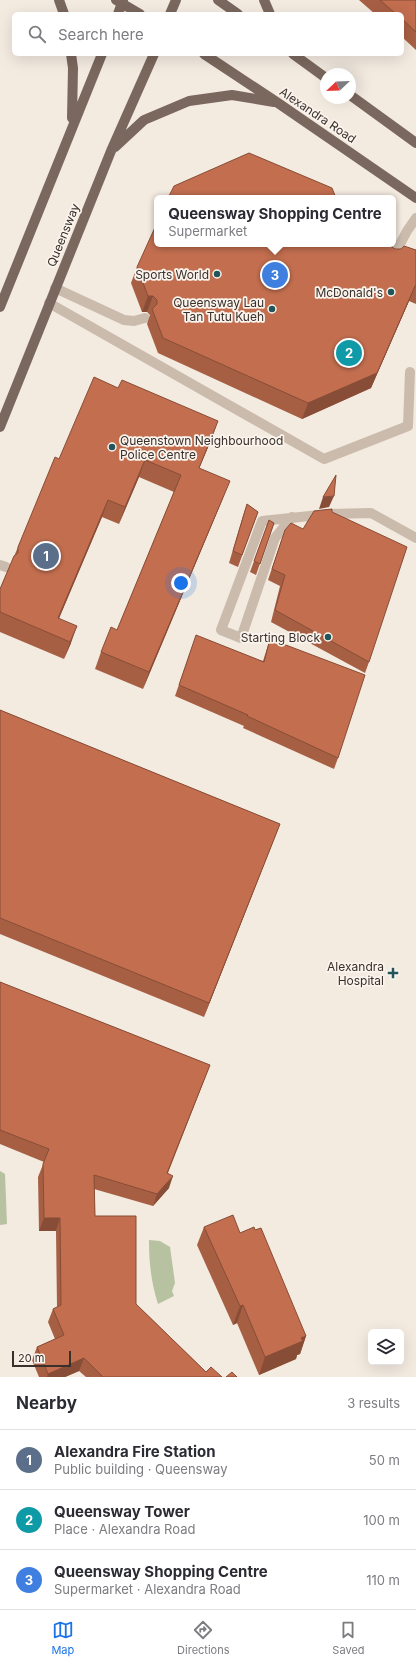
<!DOCTYPE html>
<html lang="en">
<head>
<meta charset="utf-8">
<style>
  :root { --surface:#fff; --page:#f2f2f3; --text:#2b2b33; --muted:#7c7c81; --line:#e1e1e2; --accent:#1a73e8 }
  body { margin:0; font-family:Inter,sans-serif; background:var(--page); color:var(--text) }
  .controls { position:absolute; right:12px; bottom:12px; display:grid; overflow:hidden; border-radius:6px; box-shadow:0 4px 16px #0002 }
  .controls button { width:36px; height:36px; display:grid; place-items:center; padding:0; border:0; border-bottom:1px solid var(--line); background:var(--surface); color:var(--text); font:20px sans-serif }
  .compass { position:absolute; left:320px; top:68px; width:36px; height:36px; border-radius:50%; background:var(--surface); box-shadow:0 4px 16px #0002; rotate:247deg }
  .scale { position:absolute; left:12px; bottom:10px; width:59px; box-sizing:border-box; padding-left:4px; border:2px solid #39302b; border-top:0; font-size:11px; line-height:14px; white-space:nowrap; color:#39302b; -webkit-text-stroke:3px #faf4ed; paint-order:stroke }
  .you { position:absolute; left:181px; top:583px; width:14px; height:14px; margin:-10px; border:3px solid #fff; border-radius:50%; background:#1a73e8; box-shadow:0 0 0 6px #1a73e833 }
  .badge { display:grid; place-items:center; width:26px; height:26px; border-radius:50%; background:var(--accent); color:#fff; font-size:13px; font-weight:700 }
  .pin { position:absolute; translate:-50% -50%; border:2px solid #fff; box-shadow:0 1px 4px #0006 }
  .popup { position:absolute; left:154px; top:195px; width:242px; height:52px; box-sizing:border-box; display:grid; place-content:center; border-radius:6px; background:var(--surface); filter:drop-shadow(0 1px 3px #0005); font-size:13px; white-space:nowrap; color:var(--muted) }
  .popup b { font-size:15px; color:var(--text) }
  .popup::after { content:''; position:absolute; left:50%; top:100%; margin-left:-8px; border:8px solid transparent; border-top-color:var(--surface) }
  .list { margin:0; padding:0; list-style:none }
  h2 { display:flex; justify-content:space-between; align-items:center; height:52px; margin:0; padding:0 16px; font-size:17px }
  h2 small { font-size:13px; font-weight:400; color:var(--muted) }
  .list li { display:grid; grid-template-columns:26px 1fr auto; gap:12px; align-items:center; box-sizing:border-box; height:60px; padding:0 16px; border-top:1px solid var(--line) }
  .list b { display:block; font-size:15px; white-space:nowrap }
  .list p { margin:0; font-size:13px; white-space:nowrap; color:var(--muted) }
  .list em { font-size:13px; font-style:normal; color:var(--muted) }
  .icon { flex:none; width:22px; height:22px; fill:none; stroke:currentColor; stroke-width:2; stroke-linecap:round; stroke-linejoin:round }
  .map { position:relative; flex:none; width:416px; height:1377px; overflow:hidden }
  .search { position:absolute; background:var(--surface); box-shadow:0 4px 16px #0002; left:12px; right:12px; top:12px; height:44px; display:flex; align-items:center; gap:10px; box-sizing:border-box; padding:0 14px; border-radius:6px; color:var(--muted); font-size:15px }
  .sheet { height:232px; background:var(--surface) }
  nav { display:flex; justify-content:space-around; align-items:center; box-sizing:border-box; height:56px; border-top:1px solid var(--line); background:var(--surface); font-size:11px; color:var(--muted) }
  nav a { display:grid; justify-items:center; gap:2px }
  nav .on { color:var(--accent) }
  .map>svg:first-child { display:block }
</style>
</head>
<body>
<div class="map">
<svg width="416" height="1377" viewBox="0 0 416 1377">
  <rect width="100%" height="100%" fill="#f3eae0"/>
  <!-- green -->
  <path fill="#b6c2a0" d="M0,1171L5,1174L7,1224L0,1225Z
    M149,1240L160,1241L170,1247L175,1283L172,1291L174,1296L158,1304C151,1282 149,1262 149,1240Z"/>
  <g fill="none" stroke-linecap="round" stroke-linejoin="round">
    <!-- lane -->
    <path stroke="#cbbbac" stroke-width="10" d="M392,259L407,231L416,218
      M55,288L124,320L134,321L145,318
      M49,303L324,459L408,426L410,372
      M292,517L275,538L241,638L221,630L262,521L329,514L371,513L416,538
      M0,565L6,567"/>
    <!-- primary -->
    <path stroke="#7a675d" stroke-width="10" d="M59,0L64,14
      M116,0L140,14
      M218,0L238,14
      M264,0L270,14
      M118,14L123,0
      M170,14L176,0
      M71,54L73,68L72,118
      M204,54L278,103L416,198
      M293,54L326,78
      M350,95L416,143
      M115,147L144,120L189,101L232,95L274,102
      M0,307L102,54
      M0,427L111,151L154,54"/>
  </g>
  <!-- wall -->
  <path fill="#a75f44" d="M359,0H416V50L402,37V14H375Z
    M392,247L395,249L416,250V304L409,301L371,388L302,419L158,353L147,324L150,315L147,312H142L131,283L137,267Z
    M212,438L199,468L223,498L143,689L95,669L101,652L117,630L174,492L139,477L119,524L102,517L59,618L71,643L64,659L0,632V589L18,547L59,459Z
    M247,504L258,512L238,567L229,563L243,516Z
    M332,512L369,662L365,673L271,622L280,586L268,580L281,541L303,529Z
    M269,520L274,523L256,575L250,572Z
    M270,639L338,758L334,769L243,728L244,726L175,696L192,647L263,661Z
    M0,710L280,824L204,1017L0,934Z
    M0,982L210,1065L168,1173L169,1188L153,1206L94,1189L95,1216L136,1304L206,1372L222,1377H86L79,1371L65,1377H39L32,1360L37,1347L55,1339L48,1322L53,1309L57,1307L56,1231H39L38,1177L44,1162L0,1144Z
    M204,1227L240,1233L306,1336L300,1354L297,1355L296,1359L259,1375L237,1323L233,1325L197,1245Z"/>
  <!-- shaded-wall -->
  <path fill="#884d37" d="M415,286L409,301L371,388L302,419L308,403Z
    M148,296H153L147,312H142Z
    M218,421L212,438L192,485L199,468Z
    M145,460L139,477L119,524L125,507Z
    M230,481L223,498L143,689L149,672Z
    M334,496L329,507L319,509L323,497Z
    M108,500L102,517L52,635L58,618Z
    M77,626L71,643L64,659L70,642Z
    M280,824L275,837L204,1017L209,1003Z
    M210,1065L205,1078L162,1186L167,1173Z
    M173,1176L169,1188L153,1206L157,1194Z
    M44,1218H60L56,1231H39Z
    M243,1305L237,1323L233,1325L240,1306Z
    M306,1336L300,1354L297,1355L296,1359L259,1375L265,1357Z
    M84,1358L79,1371L65,1377H47L48,1374Z"/>
  <!-- building -->
  <path fill="#c26e4f" stroke="#884d37" d="M380,0H416V32L402,19V14H396Z
    M249,153L332,188L336,198H168L174,186Z
    M157,223V244H392V247L395,249H401L404,246L416,250V286H415L377,373L308,403L163,338L152,309L157,304V300L153,296H148L137,267Z
    M94,377L118,388L122,380L218,421L199,468L230,481L149,672L101,652L111,627L117,630L181,475L145,460L125,507L108,500L58,618L77,626L70,642L0,612V589L14,556L18,553V547L55,457L59,459Z
    M336,475L334,496L323,497Z
    M247,504L258,512L242,555L233,551Z
    M332,509V512L407,547L369,662L275,610L285,575L272,569L285,530L291,523L303,529L314,511Z
    M269,520L274,523L260,564L254,561Z
    M196,635L264,662L270,639L365,675L338,758L247,716L248,715L179,685Z
    M0,710L280,824L209,1003L0,918Z
    M0,982L210,1065L167,1173L173,1176L157,1194L94,1175L95,1216H136V1304L206,1372L211,1367L222,1377H103L84,1358L48,1374L37,1347L64,1335L53,1309L61,1305L60,1218H44L43,1164L49,1149L0,1130Z
    M233,1215L240,1233L254,1227L255,1230L261,1228L306,1336L301,1338L303,1341L265,1357L243,1305L240,1306L204,1227Z
    M232,1372L237,1377H226Z"/>
  <!-- markers -->
  <g fill="#21555a" stroke="#faf4ed" stroke-width="1.5">
    <circle cx="217" cy="274" r="4"/>
    <circle cx="391" cy="292" r="4"/>
    <circle cx="272" cy="309" r="4"/>
    <circle cx="112" cy="447" r="4"/>
    <circle cx="328" cy="637" r="4"/>
    <path d="M391 967h4v4h4v4h-4v4h-4v-4h-4v-4h4z"/>
  </g>
  <g text-anchor="middle" dominant-baseline="central" stroke-width="3.5" stroke-linejoin="round" paint-order="stroke">
    <!-- street labels -->
    <g font-size="12" fill="#39302b" stroke="#faf4ed">
      <text transform="translate(318 115) rotate(34)">Alexandra Road</text>
      <text transform="translate(63 235) rotate(-68)">Queensway</text>
    </g>
    <!-- poi labels -->
    <g font-size="12" fill="#39302b" stroke="#faf4ed" text-anchor="end">
      <text x="209" y="274">Sports World</text>
      <text x="383" y="292">McDonald's</text>
      <text x="264" y="302">Queensway Lau<tspan x="264" dy="14">Tan Tutu Kueh</tspan></text>
      <text x="120" y="440" text-anchor="start">Queenstown Neighbourhood<tspan x="120" dy="14">Police Centre</tspan></text>
      <text x="320" y="637">Starting Block</text>
      <text x="384" y="966">Alexandra<tspan x="384" dy="14">Hospital</tspan></text>
    </g>
  </g>
</svg>
<div class="controls">
<button><svg class="icon" aria-label="layers" viewBox="0 0 24 24"><path d="M12 4l9 5-9 5-9-5zM3 14l9 5 9-5"/></svg></button>
</div>
<svg class="compass" viewBox="-18 -18 36 36"><path d="M0-13l5 13h-10z" fill="#e53935"/><path d="M0 13l5-13h-10z" fill="#7c7c81"/></svg>
<div class="scale">20 m</div>
<div class="you"></div>
<div class="pin badge" style="left:46px;top:556px;background:#5c6f8a">1</div>
<div class="pin badge" style="left:349px;top:353px;background:#0f9aa8">2</div>
<div class="pin badge" style="left:275px;top:275px;background:#3f7fe0">3</div>
<div class="popup"><b>Queensway Shopping Centre</b>Supermarket</div>
<div class="search"><svg class="icon" aria-label="search" viewBox="0 0 24 24"><circle cx="10" cy="10" r="6"/><path d="M15 15l6 6"/></svg>Search here</div>
</div>
<section class="sheet">
<h2>Nearby<small>3 results</small></h2>
<ul class="list">
<li><span class="badge" style="background:#5c6f8a">1</span><div><b>Alexandra Fire Station</b><p>Public building · Queensway</p></div><em>50 m</em></li>
<li><span class="badge" style="background:#0f9aa8">2</span><div><b>Queensway Tower</b><p>Place · Alexandra Road</p></div><em>100 m</em></li>
<li><span class="badge" style="background:#3f7fe0">3</span><div><b>Queensway Shopping Centre</b><p>Supermarket · Alexandra Road</p></div><em>110 m</em></li>
</ul>
</section>
<nav>
<a class="on"><svg class="icon" aria-label="map" viewBox="0 0 24 24"><path d="M3 6l6-2 6 2 6-2v14l-6 2-6-2-6 2zM9 4v14M15 6v14"/></svg>Map</a>
<a><svg class="icon" aria-label="directions" viewBox="0 0 24 24"><path d="M12 3l9 9-9 9-9-9zM9 14v-3h6M13 9l2 2-2 2"/></svg>Directions</a>
<a><svg class="icon" aria-label="saved" viewBox="0 0 24 24"><path d="M7 4h10v16l-5-4-5 4z"/></svg>Saved</a>
</nav>
</body>
</html>
